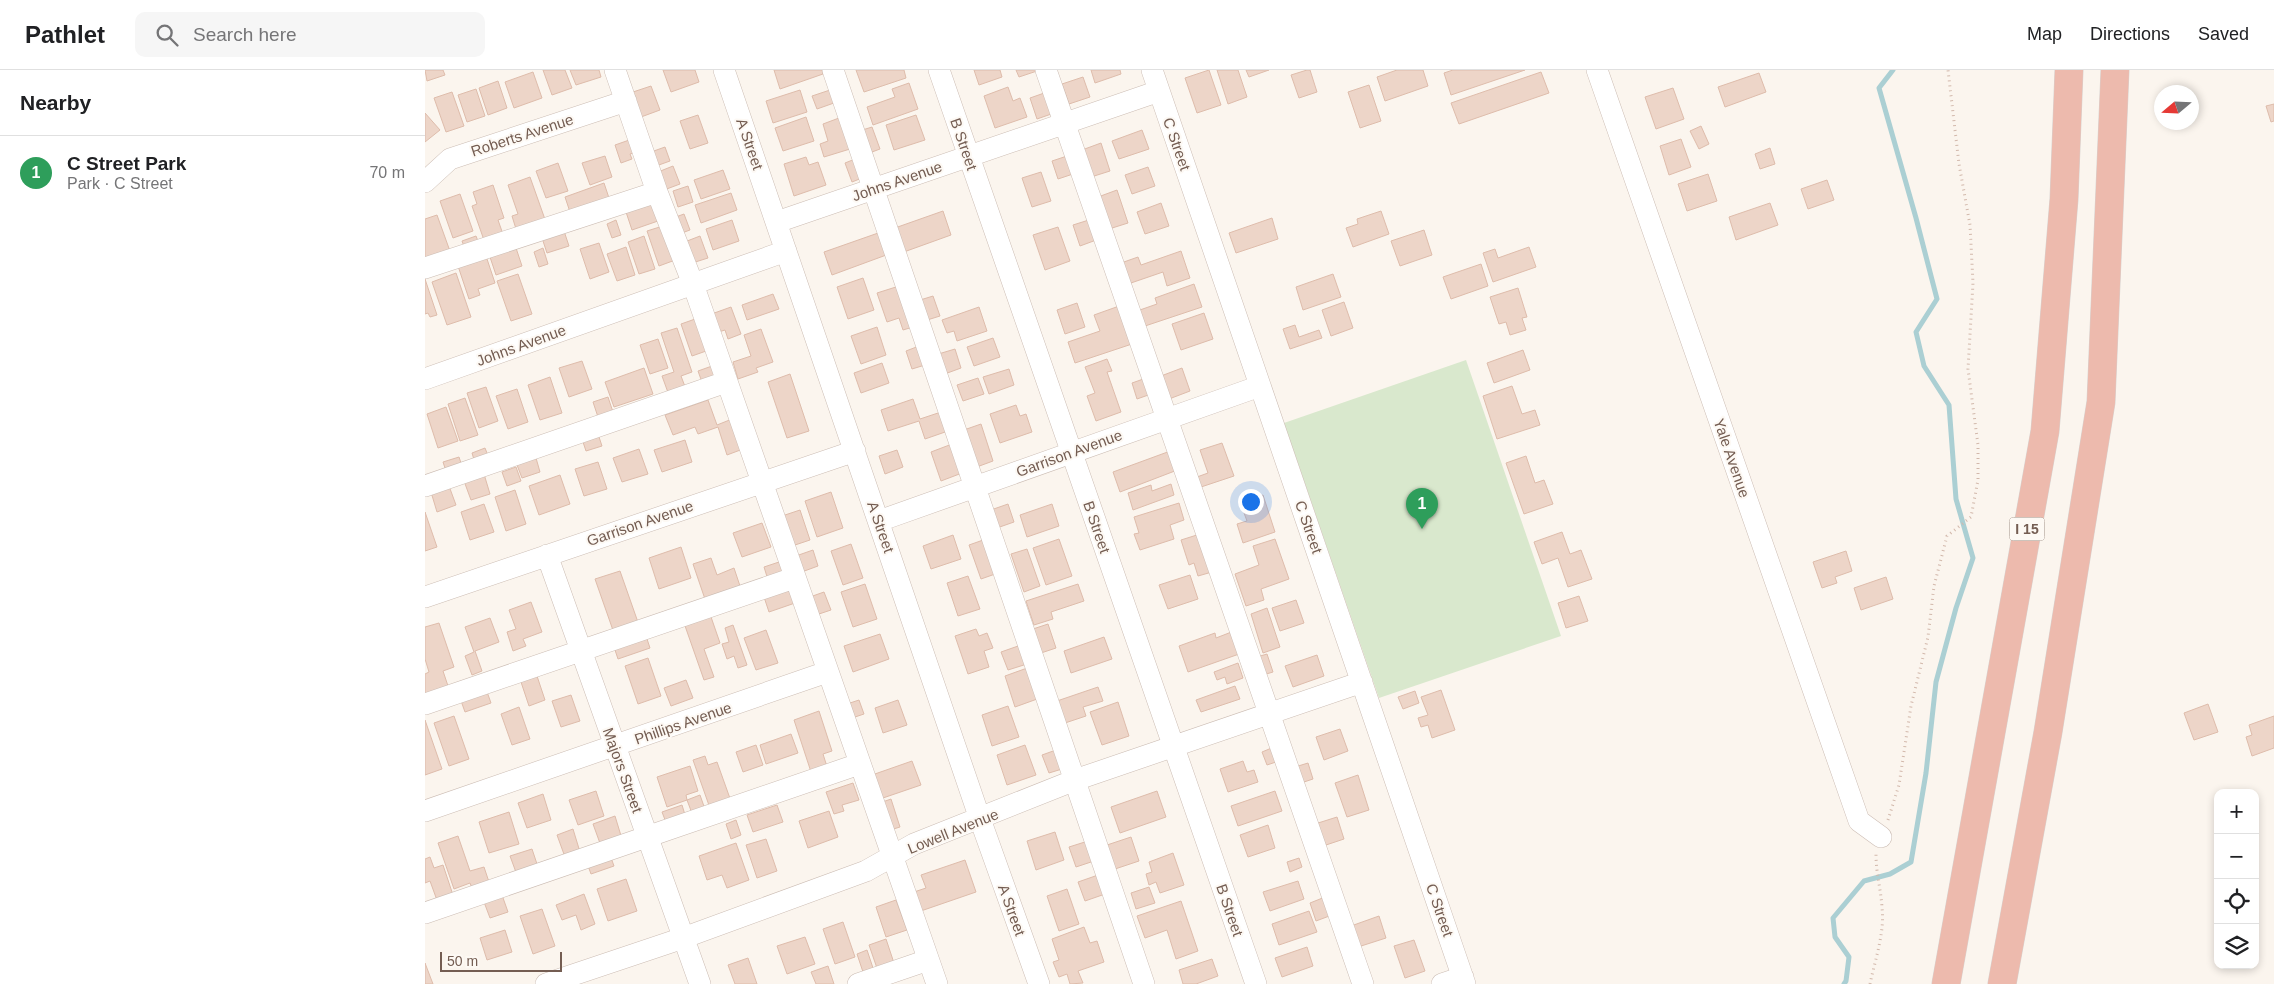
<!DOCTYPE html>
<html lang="en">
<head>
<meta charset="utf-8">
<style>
  :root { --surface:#fff; --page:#f6f6f6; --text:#202124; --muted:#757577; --line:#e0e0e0; --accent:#d57663 }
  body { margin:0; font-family:Helvetica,sans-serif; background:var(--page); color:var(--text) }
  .controls { position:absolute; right:15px; bottom:15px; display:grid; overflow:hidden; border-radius:10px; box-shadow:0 2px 8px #0003 }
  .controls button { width:45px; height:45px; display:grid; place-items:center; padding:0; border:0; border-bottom:1px solid var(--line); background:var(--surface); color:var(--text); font:25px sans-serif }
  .compass { position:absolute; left:1729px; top:15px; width:45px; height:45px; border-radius:50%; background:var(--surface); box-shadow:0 2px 8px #0003; rotate:251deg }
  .scale { position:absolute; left:15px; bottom:12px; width:122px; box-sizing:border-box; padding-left:5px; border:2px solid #745d52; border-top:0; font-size:14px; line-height:18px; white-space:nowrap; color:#745d52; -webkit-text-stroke:4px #fdf9f4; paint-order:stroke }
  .you { position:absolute; left:825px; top:431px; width:18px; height:18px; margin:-12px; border:4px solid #fff; border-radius:50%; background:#1a73e8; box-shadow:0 0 0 8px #1a73e833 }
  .badge { display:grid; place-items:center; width:32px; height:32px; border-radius:50%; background:var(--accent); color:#fff; font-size:16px; font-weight:700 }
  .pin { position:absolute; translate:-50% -41px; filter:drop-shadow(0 1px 2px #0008) }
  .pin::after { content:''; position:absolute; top:26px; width:18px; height:15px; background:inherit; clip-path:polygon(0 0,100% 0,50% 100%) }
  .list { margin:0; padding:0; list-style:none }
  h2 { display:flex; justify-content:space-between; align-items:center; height:65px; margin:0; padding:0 20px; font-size:21px }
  h2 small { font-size:16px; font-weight:400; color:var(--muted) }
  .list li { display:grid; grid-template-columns:32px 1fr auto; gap:15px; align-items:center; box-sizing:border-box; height:75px; padding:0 20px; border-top:1px solid var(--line) }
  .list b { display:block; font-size:19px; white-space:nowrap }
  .list p { margin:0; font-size:16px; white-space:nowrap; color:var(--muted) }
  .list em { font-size:16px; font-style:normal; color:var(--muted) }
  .icon { flex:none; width:28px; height:28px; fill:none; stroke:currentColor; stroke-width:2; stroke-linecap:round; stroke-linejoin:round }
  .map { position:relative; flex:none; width:1849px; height:914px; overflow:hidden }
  header { display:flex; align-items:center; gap:30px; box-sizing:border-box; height:70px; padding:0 25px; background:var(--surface); border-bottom:1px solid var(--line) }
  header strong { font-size:24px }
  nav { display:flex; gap:28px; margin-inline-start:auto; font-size:18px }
  .search { width:350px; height:45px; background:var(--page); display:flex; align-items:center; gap:12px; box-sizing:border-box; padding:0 18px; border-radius:10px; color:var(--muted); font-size:19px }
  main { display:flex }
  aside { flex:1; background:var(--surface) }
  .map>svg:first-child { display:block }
</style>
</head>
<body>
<header>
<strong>Pathlet</strong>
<div class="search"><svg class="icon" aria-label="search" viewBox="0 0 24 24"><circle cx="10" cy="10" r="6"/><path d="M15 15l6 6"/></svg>Search here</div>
<nav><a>Map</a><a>Directions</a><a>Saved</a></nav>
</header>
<main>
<aside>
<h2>Nearby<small></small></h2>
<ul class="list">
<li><span class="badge" style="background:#2e9e5b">1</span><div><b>C Street Park</b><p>Park · C Street</p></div><em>70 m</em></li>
</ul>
</aside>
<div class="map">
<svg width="1849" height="914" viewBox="0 0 1849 914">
  <rect width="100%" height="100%" fill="#fbf5ee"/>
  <!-- green -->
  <path fill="#d9e8cd" d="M1041,290L1136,566L954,628L859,353Z"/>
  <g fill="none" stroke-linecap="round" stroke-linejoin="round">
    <!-- stream -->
    <path stroke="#abcfd3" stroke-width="5" d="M1419,914L1421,911L1424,887L1410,867L1408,848L1439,811L1465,804L1486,792L1501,703L1511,612L1531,538L1548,488L1531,429L1524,335L1499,296L1491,262L1512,229L1491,148L1454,18L1468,0"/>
  </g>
  <!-- building -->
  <path fill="#edd5c8" stroke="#debcab" d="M0,0H18L20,5L2,11Z
    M118,0H140L147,18L127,25Z
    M145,0H174L176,7L151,15Z
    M238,0H270L274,12L246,22Z
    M349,0H397L398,4L355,19Z
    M431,0H479L481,8L439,22Z
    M549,0H575L577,7L554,15Z
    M591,0H615L594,7Z
    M666,0H695L696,4L670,13Z
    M784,0L796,35L772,43L760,8Z
    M792,0H813L822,27L803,34Z
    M821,0H844L824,7Z
    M882,0H885L892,22L874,28L866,5Z
    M972,0H998L1003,16L960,31L952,7Z
    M1028,0H1100L1026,25L1019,3Z
    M108,2L117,28L89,38L80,12Z
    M1116,2L1124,23L1034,54L1026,33Z
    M1334,3L1341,22L1300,37L1293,17Z
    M658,7L665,27L644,34L637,14Z
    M73,11L82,38L63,45L54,18Z
    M484,13L493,39L448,55L442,37L470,27L467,19Z
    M944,15L956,51L935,58L923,22Z
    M226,16L235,40L216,47L208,22Z
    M583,17L588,31L595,28L602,47L570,58L559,26Z
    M1248,18L1259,49L1231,59L1220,27Z
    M51,19L60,46L42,52L33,25Z
    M375,20L382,42L348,53L341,31Z
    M405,20L409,33L392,39L387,26Z
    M625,21L632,42L612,49L605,28Z
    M27,22L39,56L21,62L9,28Z
    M1849,34V51L1846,52L1841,36Z
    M0,43L15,60L0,72Z
    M273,45L283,73L265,79L255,51Z
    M491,45L500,70L469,80L461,55Z
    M381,47L389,71L358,81L350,58Z
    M414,48L425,79L399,87L395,74L403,71L398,54Z
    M1276,56L1284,74L1274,79L1265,61Z
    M447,57L455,79L439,85L431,62Z
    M717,60L724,79L694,89L687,71Z
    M210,68L215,81L205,84L207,89L196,93L190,75Z
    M1256,69L1266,97L1244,105L1235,76Z
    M676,73L685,101L666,107L657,80Z
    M240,77L245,91L231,96L226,82Z
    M1345,78L1350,94L1335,99L1330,84Z
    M645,85L651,103L633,109L627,91Z
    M180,86L187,107L165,115L157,93Z
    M381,87L384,95L393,92L401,115L369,126L359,94Z
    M430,89L437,108L427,112L420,93Z
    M133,93L143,121L121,128L111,101Z
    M248,96L255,114L239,120L233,102Z
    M723,97L730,116L707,124L700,105Z
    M298,100L305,119L276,129L269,110Z
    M616,102L626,131L607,137L597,108Z
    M1283,104L1292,131L1262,141L1253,114Z
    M105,107L122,155L91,159L87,146L93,144L83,115Z
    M1402,110L1409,130L1383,139L1376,119Z
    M179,113L184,128L146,145L140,127Z
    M68,115L79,148L73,150L79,167L60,173L47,136L52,134L48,122Z
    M263,116L268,132L253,137L248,121Z
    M692,120L703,153L684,159L673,127Z
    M306,123L312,140L276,153L270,135Z
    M35,124L48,161L28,168L15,131Z
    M227,133L233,151L207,160L201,142Z
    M736,133L744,156L720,164L712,142Z
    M1345,133L1353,155L1311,170L1304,147Z
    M518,141L526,165L476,183L467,159Z
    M956,141L964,164L928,177L921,158L933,154L932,149Z
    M259,144L265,160L254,164L248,148Z
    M12,145L26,184L0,193V149Z
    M847,148L853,169L811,183L804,163Z
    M667,149L674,169L655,176L648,155Z
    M191,150L196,165L187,168L182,154Z
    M307,150L314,171L288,180L281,159Z
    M241,155L253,189L234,196L222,161Z
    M633,157L645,191L620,200L608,165Z
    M138,158L144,176L122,183L116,165Z
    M999,160L1007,185L975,196L966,171Z
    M456,162L464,184L407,205L399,182Z
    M51,166L55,176L41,182L37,171Z
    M219,166L230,199L214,204L203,172Z
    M275,166L283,188L264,194L257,173Z
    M174,173L184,202L165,209L155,179Z
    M201,177L210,205L192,211L182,184Z
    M1104,177L1111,197L1068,212L1058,183L1070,179L1073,188Z
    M91,178L97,196L71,205L65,187Z
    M118,178L123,194L114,197L109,182Z
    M756,181L765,208L742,216L738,202L703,214L696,193L713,187L716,195Z
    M61,186L70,213L53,219L55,225L44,229L33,196Z
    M1056,194L1063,216L1026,229L1018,207Z
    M31,203L46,247L22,255L7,212Z
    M93,204L107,244L86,251L72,211Z
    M908,204L916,227L878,240L871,217Z
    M438,208L449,240L423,249L412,217Z
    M0,209L12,245L5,247L3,243L0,244Z
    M769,214L777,237L717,257L712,241L732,234L730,228Z
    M474,216L488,257L478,260L474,248L462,252L452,223Z
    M1093,218L1102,247L1097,248L1101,260L1085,265L1081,252L1074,254L1065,227Z
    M348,224L354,239L322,250L317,235Z
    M508,226L515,246L499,251L492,231Z
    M919,232L928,258L906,266L897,240Z
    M652,233L660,257L640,264L632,240Z
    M697,235L710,273L650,293L643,272L675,261L669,245Z
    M306,237L316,264L303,269L300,260L287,264L281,246Z
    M554,237L562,261L532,271L529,261L522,263L517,250Z
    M779,243L788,269L756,280L747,254Z
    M273,248L284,280L267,286L256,254Z
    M870,255L874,267L894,260L897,268L865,279L858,259Z
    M452,257L461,285L436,294L426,266Z
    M252,258L267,302L256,306L262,322L245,328L237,306L249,302L236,263Z
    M336,259L348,292L331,298L333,302L313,309L308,292L326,286L319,265Z
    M568,268L575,287L549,296L542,277Z
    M233,269L243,298L225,304L215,275Z
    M494,276L500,295L487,299L481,281Z
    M530,279L536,298L517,305L510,285Z
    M1098,280L1105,300L1069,313L1062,293Z
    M682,289L687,301L682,302L696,342L671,351L662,326L670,323L660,297Z
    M157,291L167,319L144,327L134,298Z
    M457,293L464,313L436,323L429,303Z
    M287,296L292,311L278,315L273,301Z
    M219,298L228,324L189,337L180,312Z
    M757,298L765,321L744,329L736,306Z
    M584,299L589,315L564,324L558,307Z
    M365,304L384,361L362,368L343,312Z
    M125,307L137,343L115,350L103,315Z
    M724,307L729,323L712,329L707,313Z
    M553,308L559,324L538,331L532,315Z
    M1087,316L1097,344L1110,340L1115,355L1072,369L1058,326Z
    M61,317L73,351L54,358L42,323Z
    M92,319L103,352L83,359L71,326Z
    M183,327L189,345L174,350L168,332Z
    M40,328L53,365L35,371L23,334Z
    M488,329L495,349L516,342L523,361L500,369L494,351L463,361L456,340Z
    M283,330L292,355L307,349L318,379L302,385L293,357L273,364L270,357L248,365L240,345Z
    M591,335L595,346L601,344L607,362L575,373L565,344Z
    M21,337L33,371L13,378L2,344Z
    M556,354L568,391L549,398L536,361Z
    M172,361L177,376L161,381L156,366Z
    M260,370L267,392L237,402L229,380Z
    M797,373L809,406L776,417L772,407L783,403L775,380Z
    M527,374L537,403L516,411L506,382Z
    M60,378L64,388L50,393L47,383Z
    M214,379L223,404L197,412L188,388Z
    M472,380L478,397L460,404L454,386Z
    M748,380L755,399L695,422L688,402Z
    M1101,386L1110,413L1119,410L1128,434L1099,444L1081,393Z
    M34,387L38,399L22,404L18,392Z
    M111,388L115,402L97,408L92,395Z
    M173,392L182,419L159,426L150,399Z
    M91,397L96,411L82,416L77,402Z
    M59,404L65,424L46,430L39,411Z
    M135,405L145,434L114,445L104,416Z
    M746,414L749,425L708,440L703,423L726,415L727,421Z
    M24,416L31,435L12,442L6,422Z
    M90,420L101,454L81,461L70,427Z
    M406,422L418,458L392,467L380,431Z
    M838,425L850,462L818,473L812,454L822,451L815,432Z
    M754,433L759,450L745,455L749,469L715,480L709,464L714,463L709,447Z
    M59,434L69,462L45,470L36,442Z
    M583,434L589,452L569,459L563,441Z
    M627,434L634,456L602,467L595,445Z
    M375,440L385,470L364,477L354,447Z
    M0,442L12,477L0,481Z
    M337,453L346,477L317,487L308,463Z
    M1137,462L1145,484L1156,480L1167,509L1143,517L1133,488L1117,494L1109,472Z
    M775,464L787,502L773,506L769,493L764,495L756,470Z
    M528,465L536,489L506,499L498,476Z
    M561,469L573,503L556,509L544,475Z
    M634,469L647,506L621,515L608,478Z
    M850,469L864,509L836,519L839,530L821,536L810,504L834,495L828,476Z
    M426,474L438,508L418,515L406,481Z
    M256,477L266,508L234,519L224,488Z
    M602,479L615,516L599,522L586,484Z
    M388,480L393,496L374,503L368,487Z
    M1421,481L1427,501L1410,507L1412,513L1397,518L1388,492Z
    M286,488L292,505L309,498L317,522L282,535L268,494Z
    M357,491L362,507L344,513L339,497Z
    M195,501L215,558L190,566L170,509Z
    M765,505L773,529L743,539L734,515Z
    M543,506L555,539L533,546L522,513Z
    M1461,507L1468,529L1436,540L1429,518Z
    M366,514L373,532L344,542L338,524Z
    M440,514L452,549L428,557L416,522Z
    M653,514L659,531L626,542L628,549L609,555L601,531Z
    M399,522L406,540L388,546L382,528Z
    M1154,526L1163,551L1141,558L1133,533Z
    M871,530L879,553L855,561L847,538Z
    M106,532L117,562L98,569L101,576L88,581L82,562L91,559L84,540Z
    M842,538L855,577L838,583L826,544Z
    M285,544L295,573L279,579L289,607L279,610L259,553Z
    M65,548L74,572L50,581L57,601L47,605L40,586L49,582L40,557Z
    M14,553L29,597L18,601L24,619L0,627V604L4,602L0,589V557Z
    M623,554L631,578L613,584L605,560Z
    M308,555L322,595L313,598L309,586L302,589L297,574L304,572L300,558Z
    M551,559L554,566L562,563L568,578L559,581L564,597L543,604L530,566Z
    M341,560L353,593L331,600L319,568Z
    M809,561L817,583L763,602L754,576L790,563L791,568Z
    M455,564L464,589L428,602L419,576Z
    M221,566L225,578L193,589L189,577Z
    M679,567L687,589L646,603L639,581Z
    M596,575L602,594L583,600L576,582Z
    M842,584L848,602L838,605L832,587Z
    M892,585L899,606L868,617L860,596Z
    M223,588L236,626L213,634L200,596Z
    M813,593L818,608L802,614L800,607L792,610L789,602Z
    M605,597L615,628L590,637L580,606Z
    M110,600L120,630L104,636L94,606Z
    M261,610L268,628L246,636L239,618Z
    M810,616L815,629L776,642L771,630Z
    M673,617L678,631L658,637L661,646L637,654L629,632Z
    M61,619L66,633L40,642L35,628Z
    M1016,620L1030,660L1007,668L1003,655L996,657L993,648L1003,645L996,627Z
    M990,621L994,633L978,639L973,627Z
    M146,625L155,651L136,657L127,631Z
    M434,630L439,644L424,649L419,635Z
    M473,630L482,655L458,663L450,638Z
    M693,632L704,666L677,675L665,642Z
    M1783,634L1793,662L1769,670L1759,643Z
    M583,636L594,667L567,676L557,645Z
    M94,637L105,669L87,675L76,644Z
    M394,641L407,681L398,684L404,703L388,708L369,650Z
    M29,646L44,689L24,696L9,653Z
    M1849,646V678L1827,686L1821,667L1827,665L1824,655Z
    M0,650L17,699L0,705Z
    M915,659L923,681L899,690L891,667Z
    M366,664L373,683L341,694L335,675Z
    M331,675L338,695L318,702L311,682Z
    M600,675L611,705L582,715L572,685Z
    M849,677L854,691L842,695L837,682Z
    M631,680L637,699L624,703L617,685Z
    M280,686L283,695L292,692L307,734L286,741L268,690Z
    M487,691L496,715L455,729L447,705Z
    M818,691L822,702L829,700L833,712L803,722L795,699Z
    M883,693L888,709L876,713L870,697Z
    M265,696L273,721L261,725L262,730L242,737L232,707Z
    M933,705L944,740L922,747L910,713Z
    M428,713L434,730L417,735L419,741L409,744L401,722Z
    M171,721L179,746L153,755L144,730Z
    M732,721L741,747L695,763L686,737Z
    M850,721L857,741L813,756L806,736Z
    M118,724L126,750L102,758L93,733Z
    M275,725L281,742L268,746L262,730Z
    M466,729L475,757L462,761L452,734Z
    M257,735L261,748L242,755L237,742Z
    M352,735L358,752L328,762L322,745Z
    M404,741L413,767L383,778L374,751Z
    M84,742L94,774L64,783L54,752Z
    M190,746L197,769L176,776L168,754Z
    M912,747L919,769L898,776L890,754Z
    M311,750L316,765L306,769L301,754Z
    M843,755L850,778L823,787L815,765Z
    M148,759L155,782L140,787L132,765Z
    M630,762L639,790L611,800L602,771Z
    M33,766L45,801L59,797L65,815L48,821L45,813L29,819L13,773Z
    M706,767L714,791L690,799L682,775Z
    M341,769L352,801L332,808L321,775Z
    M663,771L669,791L651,797L644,777Z
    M311,773L324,810L302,818L297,805L282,810L274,786Z
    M107,779L113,797L92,805L85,786Z
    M748,783L759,815L735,823L731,812L724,815L721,804L727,802L724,792Z
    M185,785L189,796L166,804L162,793Z
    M5,787L9,798L18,795L29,828L13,833L5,811L0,813V789Z
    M874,788L877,797L865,802L862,792Z
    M540,790L551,822L490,843L483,824L501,818L496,805Z
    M676,804L683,823L660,831L653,812Z
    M201,809L212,841L183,851L172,819Z
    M873,811L879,829L845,841L838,822Z
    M724,817L730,833L711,839L706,823Z
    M642,819L654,854L634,861L622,826Z
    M159,824L170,854L156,860L151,845L137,850L131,835Z
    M77,825L83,842L65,848L59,832Z
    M900,827L907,845L891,851L885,833Z
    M471,830L482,860L461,867L451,837Z
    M756,831L773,881L751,889L742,860L720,868L712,846Z
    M117,839L130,876L108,884L95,846Z
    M884,841L892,862L854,875L847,854Z
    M954,846L961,868L933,877L926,856Z
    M418,852L430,887L410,894L398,859Z
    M659,857L665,873L672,871L679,892L653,901L658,913L645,914L642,904L634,907L628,892L634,890L627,869Z
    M80,860L87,882L62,890L55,868Z
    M380,867L390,894L362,904L352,876Z
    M461,869L471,899L454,904L444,875Z
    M989,870L1000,901L980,908L969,876Z
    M882,877L888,896L857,907L850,888Z
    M442,880L449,901L439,905L432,884Z
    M323,888L332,914H310L303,895Z
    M787,889L793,906L771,914H758L754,900Z
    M0,893L8,914H0Z
    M403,896L409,914H391L386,902Z"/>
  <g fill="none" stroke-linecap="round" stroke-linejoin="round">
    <!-- minor casing -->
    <g stroke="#ccbdb4" stroke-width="22">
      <path id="minor" d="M299,0L555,749L614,914
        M408,0L719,914
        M514,0L831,914
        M621,0L938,914
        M727,0L1040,914
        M1172,0L1434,751L1456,767
        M0,112L25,89L201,31
        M232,122L268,214L512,914
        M352,152L734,21
        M0,198L232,122L190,0
        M0,309L361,181
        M0,416L301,312
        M454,451L835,316
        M122,485L275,914
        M0,527L430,381
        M0,634L369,508
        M0,741L402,602
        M0,843L434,694
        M121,914L258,868L441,801L489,774L650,710L937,612
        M433,914L503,890
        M1017,914L1038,907"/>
    </g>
    <!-- highway casing -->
    <g stroke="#d8d2cf" stroke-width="29">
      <path id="highway" d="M1521,914L1620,361L1639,129L1644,0
        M1577,914L1623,662L1676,332L1690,0"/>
    </g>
    <!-- path -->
    <path stroke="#d2b8ab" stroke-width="3" stroke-dasharray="1 4" stroke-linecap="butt" d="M1463,750L1474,715L1486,636L1503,567L1509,516L1522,466L1546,447L1553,410V375L1543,299L1548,213L1545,155L1534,94L1523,0
      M1445,914C1450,890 1460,862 1457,838C1456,819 1451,804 1451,784"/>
    <!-- minor -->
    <use href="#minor" stroke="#fff" stroke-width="21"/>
    <!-- highway -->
    <use href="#highway" stroke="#edbaad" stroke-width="28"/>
  </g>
  <g text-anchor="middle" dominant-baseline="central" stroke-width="4" stroke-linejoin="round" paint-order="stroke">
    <!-- shield labels -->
    <rect fill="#fdf9f4" stroke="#9d8c83" stroke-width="1" x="1584.5" y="447.5" width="35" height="23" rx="4"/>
    <g font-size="14" font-weight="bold" fill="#745d52">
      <text x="1602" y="459">I 15</text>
    </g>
    <!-- street labels -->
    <g font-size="15" fill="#745d52" stroke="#fdf9f4">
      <text transform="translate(97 65) rotate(-18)">Roberts Avenue</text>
      <text transform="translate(325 74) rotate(71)">A Street</text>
      <text transform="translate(539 74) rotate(71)">B Street</text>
      <text transform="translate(752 74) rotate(71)">C Street</text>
      <text transform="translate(472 111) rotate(-19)">Johns Avenue</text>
      <text transform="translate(96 275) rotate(-20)">Johns Avenue</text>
      <text transform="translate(644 383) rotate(-20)">Garrison Avenue</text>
      <text transform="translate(1307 388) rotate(71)">Yale Avenue</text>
      <text transform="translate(215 453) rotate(-19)">Garrison Avenue</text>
      <text transform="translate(456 457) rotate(71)">A Street</text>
      <text transform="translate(672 457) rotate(71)">B Street</text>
      <text transform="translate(884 457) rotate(71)">C Street</text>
      <text transform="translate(258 653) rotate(-19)">Phillips Avenue</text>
      <text transform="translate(198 700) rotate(70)">Majors Street</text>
      <text transform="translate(528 761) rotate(-22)">Lowell Avenue</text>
      <text transform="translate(587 840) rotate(70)">A Street</text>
      <text transform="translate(805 840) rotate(71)">B Street</text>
      <text transform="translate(1015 840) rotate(71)">C Street</text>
    </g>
  </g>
</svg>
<div class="controls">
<button>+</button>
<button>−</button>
<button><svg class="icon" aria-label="locate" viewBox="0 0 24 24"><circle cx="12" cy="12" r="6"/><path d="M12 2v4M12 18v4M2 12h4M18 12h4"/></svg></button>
<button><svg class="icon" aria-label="layers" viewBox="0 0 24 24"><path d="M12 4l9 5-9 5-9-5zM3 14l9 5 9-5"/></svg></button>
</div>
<svg class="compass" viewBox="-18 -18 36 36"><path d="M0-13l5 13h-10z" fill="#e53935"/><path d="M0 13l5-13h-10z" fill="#757577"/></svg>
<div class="scale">50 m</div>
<div class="you"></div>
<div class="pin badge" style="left:997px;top:459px;background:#2e9e5b">1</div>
</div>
</main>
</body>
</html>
